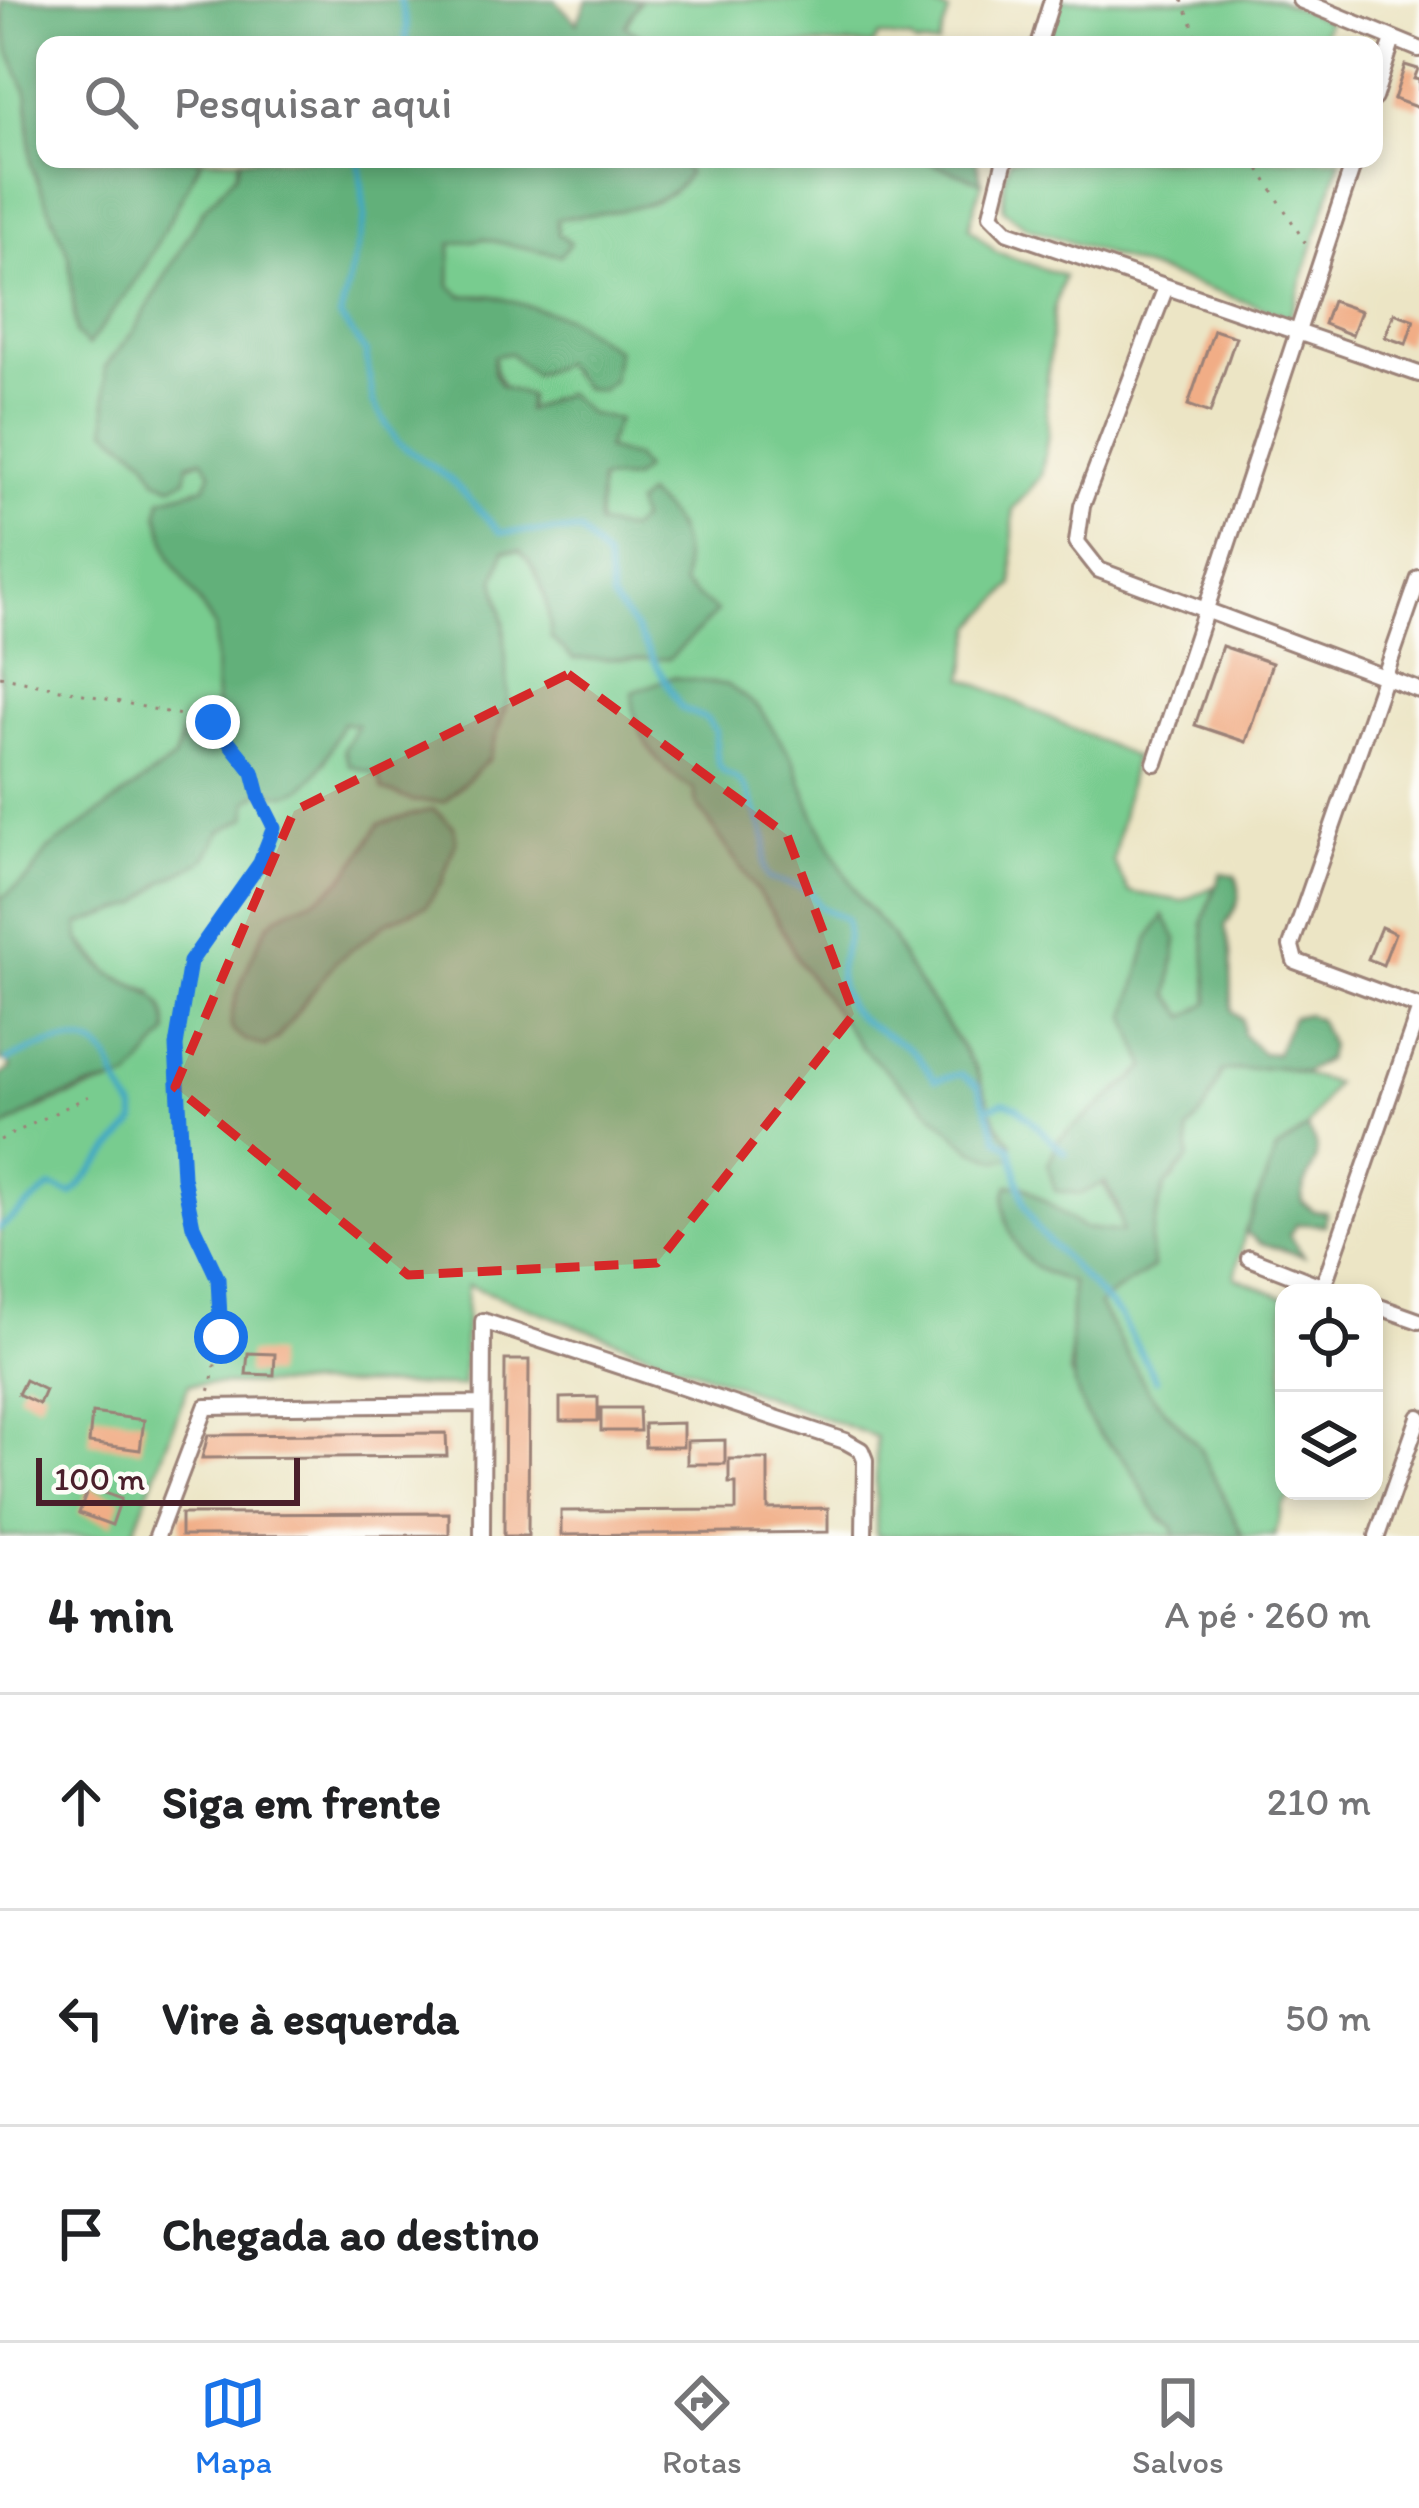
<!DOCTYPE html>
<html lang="pt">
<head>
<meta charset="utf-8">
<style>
  :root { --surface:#fff; --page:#f2f2f2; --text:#202124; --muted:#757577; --line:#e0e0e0; --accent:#1a73e8 }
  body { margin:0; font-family:Itim,sans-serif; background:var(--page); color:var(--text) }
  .controls { position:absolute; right:36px; bottom:36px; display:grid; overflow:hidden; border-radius:24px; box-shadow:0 6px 18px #0003 }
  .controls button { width:108px; height:108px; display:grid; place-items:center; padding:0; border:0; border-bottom:3px solid var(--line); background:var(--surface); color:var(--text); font:60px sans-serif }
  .scale { position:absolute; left:36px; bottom:30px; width:264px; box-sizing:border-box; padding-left:12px; border:6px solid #4a1f2b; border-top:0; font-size:33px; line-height:42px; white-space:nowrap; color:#4a1f2b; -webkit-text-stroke:9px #fdfcf7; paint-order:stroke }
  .stop { position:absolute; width:36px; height:36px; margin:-27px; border:9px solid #1a73e8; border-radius:50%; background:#fff }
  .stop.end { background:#1a73e8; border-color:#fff; box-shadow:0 3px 12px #0008 }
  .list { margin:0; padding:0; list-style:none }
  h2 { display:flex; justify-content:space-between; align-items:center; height:156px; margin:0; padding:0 48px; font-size:51px }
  h2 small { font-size:39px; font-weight:400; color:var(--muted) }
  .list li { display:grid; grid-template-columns:78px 1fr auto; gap:36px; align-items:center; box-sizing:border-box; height:216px; padding:0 48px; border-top:3px solid var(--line) }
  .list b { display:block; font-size:45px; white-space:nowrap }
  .list em { font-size:39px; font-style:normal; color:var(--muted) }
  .icon { flex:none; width:66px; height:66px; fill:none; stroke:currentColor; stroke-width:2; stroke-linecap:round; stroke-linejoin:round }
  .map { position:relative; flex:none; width:1419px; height:1536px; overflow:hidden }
  .search { position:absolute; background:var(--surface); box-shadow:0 6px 18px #0003; left:36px; right:36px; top:36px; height:132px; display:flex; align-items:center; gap:30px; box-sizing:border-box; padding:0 42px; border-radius:24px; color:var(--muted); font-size:45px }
  .sheet { height:804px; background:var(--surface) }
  nav { display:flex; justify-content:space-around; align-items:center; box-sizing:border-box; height:168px; border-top:3px solid var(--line); background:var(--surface); font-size:33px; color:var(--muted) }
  nav a { display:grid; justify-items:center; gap:6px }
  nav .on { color:var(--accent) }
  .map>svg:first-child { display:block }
</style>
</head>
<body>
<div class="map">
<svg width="1419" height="1536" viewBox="0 0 1419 1536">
  <rect width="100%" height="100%" fill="#fdfcf7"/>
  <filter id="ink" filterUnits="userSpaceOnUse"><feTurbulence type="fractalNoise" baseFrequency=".00833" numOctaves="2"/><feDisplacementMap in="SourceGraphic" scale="24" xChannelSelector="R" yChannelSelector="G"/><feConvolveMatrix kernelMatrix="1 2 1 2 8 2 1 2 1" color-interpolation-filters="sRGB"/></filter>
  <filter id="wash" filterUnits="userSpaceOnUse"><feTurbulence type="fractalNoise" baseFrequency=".004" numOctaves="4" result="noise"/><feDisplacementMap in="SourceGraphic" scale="48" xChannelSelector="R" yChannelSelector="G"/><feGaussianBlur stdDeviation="2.7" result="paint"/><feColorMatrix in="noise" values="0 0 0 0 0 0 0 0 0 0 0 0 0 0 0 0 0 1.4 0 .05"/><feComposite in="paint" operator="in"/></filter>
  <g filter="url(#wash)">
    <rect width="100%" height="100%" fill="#ece5c5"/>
    <!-- green -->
    <path fill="#78cc8f" stroke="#61765d" stroke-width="3" fill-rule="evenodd" d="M1,0L9,51L28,96L31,165L69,256L76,334L87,345L143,270L202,159H240L236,174L204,209L134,331L105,367L107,429L146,459L156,479L203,459L212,472L205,487L161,499L171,559L215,627L216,707L207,721L184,730L174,759L48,850L31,876L0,900Z
      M640,0H915L949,12L938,45H916L910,40L879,36L873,45H657L625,26Z
      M1059,0H1278L1328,21L1318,45H1045Z
      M675,159L736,162L767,172L782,166L779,159H920L982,182L969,227L996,252L1064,276L1054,309L1046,393L1048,433L1041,476L1013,509V585L974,627L964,678L1134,757L1113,861L1129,892L1182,901L1215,886L1203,922L1210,1002L1186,1018L1169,994L1177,940L1163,917L1146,1068L1058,1140C1093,1171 1113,1185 1123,1233L1082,1228L1024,1186L1035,1267L1072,1283L1070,1373L1098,1433L1127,1462L1161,1520L1173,1526L1175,1536H876V1437L467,1285L463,1386L189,1384L132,1536H0V1130C42,1104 82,1089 130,1079L153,992L111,974L79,939V924L139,904L163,882L206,859L220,832L247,817L248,801L265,789L324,764L342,722L358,724L349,765L378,775L413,801L444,802L489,759L504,623L495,580L504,551H520C543,574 549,607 551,638L683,585L677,528L646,495L640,520L629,530L598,525L600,480L632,479L634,457C590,444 491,411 494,356L510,353L534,375L562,363L584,388L600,390L493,296H462L450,287L451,244L483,239L560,254L556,219C597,212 667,214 688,173ZM794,761L813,814L840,865L862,901L892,936L904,961L976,1068L996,1122L1012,1144L801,965L775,917L696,803L694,790Z
      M1010,159H1341L1290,317L1026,227L1003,209L1004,180Z
      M1278,1067L1335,1083L1307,1128L1276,1151L1245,1232L1235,1277L1284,1297V1491H1294L1282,1506L1275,1536H1243L1199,1447L1149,1392L1099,1305C1116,1288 1134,1282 1153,1267L1149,1240L1165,1186L1175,1178L1188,1131L1205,1110L1222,1071Z"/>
    <!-- forest -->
    <path fill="#62b07a" stroke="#566852" stroke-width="3" d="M1,0H555L577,23L587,0H640L625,26L657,45H45V159H202L143,270L88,346L76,334L69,256L31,165L28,96L9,51Z
      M240,159H675L688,173C667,214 598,211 557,219L558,234L571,243L560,255L483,239L451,244L450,286L462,296H493L566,317L617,350L613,381L600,390L584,388L562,363L534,375L510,353L494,356L493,372L501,386L529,396L527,410L566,393L589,414L618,419L606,449L634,457L644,469L632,479L600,480L598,525L629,530L640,520L635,505L646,495C680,520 687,545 683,585L717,612L669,659H574L551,638C549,607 543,574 520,551H504L495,580L504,623L508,700L489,759L444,802L413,801L383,790L378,775L349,765L344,750L357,725L342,723C329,753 308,810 265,790L248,801L247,817L220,832L206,859L163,882L139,904L79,924V940C88,952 100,967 113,975C143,993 166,989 168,1033L130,1079L86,1088L43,1104L0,1130V1076L11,1068L7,1061H0V900L31,876L48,850L174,759L184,730L198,720L207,721L216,707L215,627L171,559L158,514L161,499L205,487L211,472L202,459L188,463L186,479L171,486L156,479L146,459L107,429L105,367L134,331L204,209L236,174Z
      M920,159H976L982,182Z
      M672,677L728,685L759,708L794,761L813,814L840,865L862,901L892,936L904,961L975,1068L996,1122L1012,1144L1011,1158L997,1160L972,1150L862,1048L801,965L775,917L696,803L694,790C660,771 631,734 633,692Z
      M433,809L454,827L456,841L442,882L426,906L389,921L335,962L277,1039L265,1047C255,1043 238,1040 232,1029C225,1015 258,938 269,924C284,907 309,904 327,892C349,876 366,847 379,824Z
      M1221,873L1235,875C1245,896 1236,907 1225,926L1231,953L1232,1010L1242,1020L1243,1034L1262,1053L1276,1054L1292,1017L1307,1014L1319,1020L1330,1045L1327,1059L1305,1072L1278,1067L1222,1071L1205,1110L1188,1131L1189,1158L1164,1187L1150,1240L1153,1267C1134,1282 1116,1288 1099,1305L1149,1392L1199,1447L1243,1536H1175L1173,1526C1150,1515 1143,1486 1129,1465C1120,1452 1106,1443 1096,1430C1063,1385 1071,1337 1072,1283C1060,1278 1045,1274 1034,1266C1014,1253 995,1205 1009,1185L1024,1186L1082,1228L1122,1232L1117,1205L1105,1182L1081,1194L1055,1191L1048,1165L1058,1140L1146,1068L1127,1017L1149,938L1164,916L1177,939L1169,994L1186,1017L1209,1002L1203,922Z
      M1307,1128C1331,1161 1301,1172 1302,1202L1313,1211L1326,1212L1325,1225L1297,1224L1289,1235L1304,1256L1260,1243L1245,1232L1276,1151Z"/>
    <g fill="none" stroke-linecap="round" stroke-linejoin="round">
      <!-- stream -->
      <path stroke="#43a9c3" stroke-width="6" d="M400,0L407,26L405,45
        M359,159L365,216L340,317L366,353L373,402L397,442L451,480L500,532L580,531L606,560L612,600L635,628L681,708L706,719L716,731C714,792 733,761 749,795C751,799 766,837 766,840C767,856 760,862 768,878L809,890L820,907L846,919C851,949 837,958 839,976C845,1025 878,1026 910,1049C920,1056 928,1070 935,1080L961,1074L978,1086L998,1139L1011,1148L1024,1203L1036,1228L1120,1316L1156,1380
        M988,1108L1004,1102L1017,1107L1065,1153
        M0,1228L51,1187L72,1194L135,1123V1110C122,1095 119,1085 112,1067C95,1022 37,1046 7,1061"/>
    </g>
    <g id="blocks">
      <!-- building -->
      <path fill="#f1ad86" d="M1405,65L1418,69L1414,79L1419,80V108L1394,99Z
        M1332,301L1361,311L1352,335L1324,324Z
        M1394,313L1414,320L1406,344L1385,337Z
        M1214,330L1236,337L1210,413L1188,405Z
        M1222,646L1272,663L1246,742L1195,725Z
        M1381,927L1395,933L1383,965L1368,959Z
        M248,1353L275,1354L274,1375L246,1374Z
        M505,1360H529L528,1536H504Z
        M25,1380L45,1390L39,1404L18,1394Z
        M598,1397V1421H560V1398Z
        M601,1408H639L640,1431H601Z
        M92,1413L144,1420L140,1450L89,1443Z
        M683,1423V1447H645L644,1424Z
        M446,1433L447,1456L202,1458L208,1435Z
        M725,1440V1464H687V1441Z
        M729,1459H768V1509L828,1508V1532L561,1535V1511L736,1510V1483H729Z
        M89,1487L121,1499L112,1525L79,1513Z
        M449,1513V1535L181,1536V1514Z"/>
    </g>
  </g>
  <g filter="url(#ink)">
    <use href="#blocks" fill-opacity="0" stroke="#9b8278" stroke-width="3"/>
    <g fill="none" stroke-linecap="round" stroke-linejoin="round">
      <!-- minor casing -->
      <g stroke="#9b8278" stroke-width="20">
        <path id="minor" d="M1300,0L1419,49
          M1038,45L1052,0
          M1374,98L1393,39
          M1005,159L991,215L1008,232L1419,374
          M1166,287L1082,506L1077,542L1099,570L1419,690
          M1419,578L1291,946L1295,961L1419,1007
          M1155,763L1355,159
          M1249,1258L1339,1293
          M1323,1287L1419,1011
          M1374,1305L1419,1321
          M157,1536L206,1407L482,1404
          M482,1536L483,1321L845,1441L861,1450L865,1460L864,1536
          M1377,1536L1419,1417"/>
      </g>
      <!-- path -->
      <path stroke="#9b8278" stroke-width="3" stroke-dasharray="3 9" stroke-linecap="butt" d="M1182,0L1201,45
        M1253,159L1309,249
        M0,676L213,722L253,773L260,799L274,827L260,863L190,962L176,1046L183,1177L193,1226L218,1278L221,1337L209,1393
        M0,1140L95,1093"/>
      <!-- minor -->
      <use href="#minor" stroke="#fff" stroke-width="14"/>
    </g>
  </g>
  <g fill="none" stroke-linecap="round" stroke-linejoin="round" filter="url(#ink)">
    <!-- route -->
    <path stroke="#1a73e8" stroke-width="15" d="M213,722L253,772L260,799L274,827L260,863L190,962L176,1046L183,1177L193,1226L218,1279L221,1337"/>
  </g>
  <!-- marked area -->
  <path fill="#d62828" fill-opacity="0.2" stroke="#d62828" stroke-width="9" stroke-dasharray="24 15" stroke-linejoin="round" d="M568,674L787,835L854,1014L657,1263L408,1275L175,1087L294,811Z"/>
</svg>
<div class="controls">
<button><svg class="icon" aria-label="locate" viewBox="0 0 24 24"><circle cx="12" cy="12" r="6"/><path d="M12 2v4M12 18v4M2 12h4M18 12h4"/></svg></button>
<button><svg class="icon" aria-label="layers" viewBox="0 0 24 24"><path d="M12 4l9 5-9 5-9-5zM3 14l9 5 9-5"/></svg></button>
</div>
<div class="scale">100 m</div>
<div class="stop" style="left:221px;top:1337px"></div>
<div class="stop end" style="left:213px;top:722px"></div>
<div class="search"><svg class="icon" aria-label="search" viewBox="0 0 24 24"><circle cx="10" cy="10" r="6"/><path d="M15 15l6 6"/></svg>Pesquisar aqui</div>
</div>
<section class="sheet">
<h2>4 min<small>A pé · 260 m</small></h2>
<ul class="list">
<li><svg class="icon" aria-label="ahead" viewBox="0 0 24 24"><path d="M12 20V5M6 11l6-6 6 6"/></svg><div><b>Siga em frente</b></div><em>210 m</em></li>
<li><svg class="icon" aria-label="left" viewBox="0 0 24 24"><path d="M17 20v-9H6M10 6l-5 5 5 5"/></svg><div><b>Vire à esquerda</b></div><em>50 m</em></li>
<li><svg class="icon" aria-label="arrive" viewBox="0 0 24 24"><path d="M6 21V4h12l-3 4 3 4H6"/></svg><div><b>Chegada ao destino</b></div></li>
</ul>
</section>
<nav>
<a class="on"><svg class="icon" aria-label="map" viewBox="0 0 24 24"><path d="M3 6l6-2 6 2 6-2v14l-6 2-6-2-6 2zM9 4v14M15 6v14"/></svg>Mapa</a>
<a><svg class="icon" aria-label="directions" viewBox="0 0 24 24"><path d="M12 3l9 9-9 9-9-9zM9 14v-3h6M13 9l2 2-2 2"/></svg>Rotas</a>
<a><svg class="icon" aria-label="saved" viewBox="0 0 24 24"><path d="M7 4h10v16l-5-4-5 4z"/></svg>Salvos</a>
</nav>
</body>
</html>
